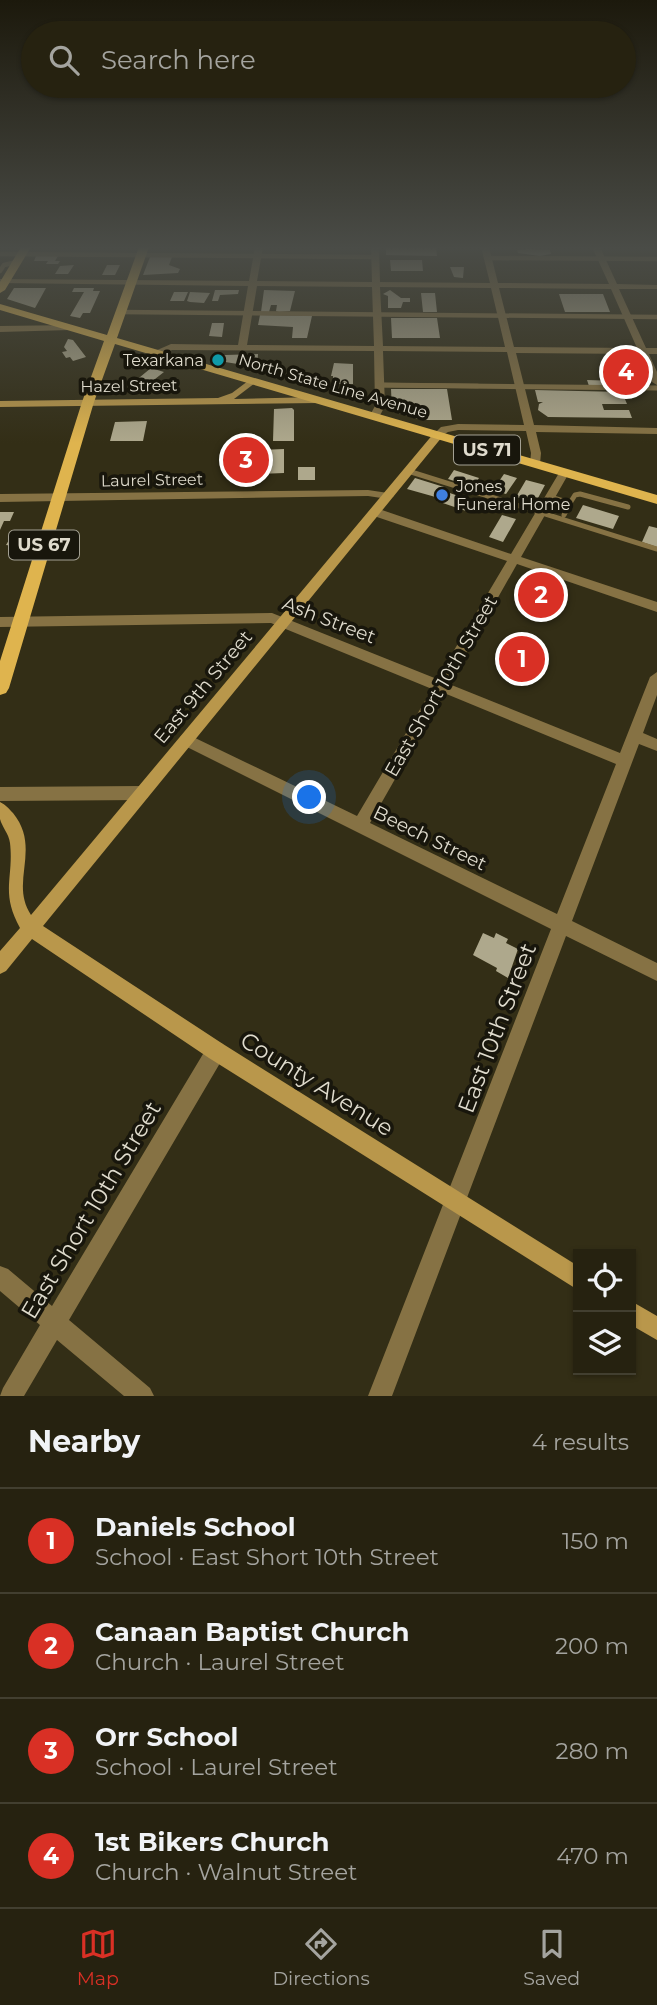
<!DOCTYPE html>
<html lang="en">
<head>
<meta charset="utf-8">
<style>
  :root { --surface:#262210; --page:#322f1e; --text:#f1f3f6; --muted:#a4a49f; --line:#423f30; --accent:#d93025 }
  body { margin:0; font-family:Montserrat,sans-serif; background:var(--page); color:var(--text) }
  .controls { position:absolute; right:21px; bottom:21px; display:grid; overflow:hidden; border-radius:0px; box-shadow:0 2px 5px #0004 }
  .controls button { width:63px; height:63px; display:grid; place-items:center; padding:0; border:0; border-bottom:2px solid var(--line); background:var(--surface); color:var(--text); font:35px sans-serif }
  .you { position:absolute; left:310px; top:798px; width:24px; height:24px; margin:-18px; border:5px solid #fff; border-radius:50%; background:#1a73e8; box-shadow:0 0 0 10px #1a73e833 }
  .badge { display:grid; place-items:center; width:46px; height:46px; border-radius:50%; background:var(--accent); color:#fff; font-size:23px; font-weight:700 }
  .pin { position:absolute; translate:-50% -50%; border:4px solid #fff; box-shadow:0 2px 7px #0006 }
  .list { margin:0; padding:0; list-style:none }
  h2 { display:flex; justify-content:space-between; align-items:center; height:91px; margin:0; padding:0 28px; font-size:30px }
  h2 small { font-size:23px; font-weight:400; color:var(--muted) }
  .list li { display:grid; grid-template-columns:46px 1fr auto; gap:21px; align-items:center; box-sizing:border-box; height:105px; padding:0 28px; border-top:2px solid var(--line) }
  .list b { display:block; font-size:26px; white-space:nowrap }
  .list p { margin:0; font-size:23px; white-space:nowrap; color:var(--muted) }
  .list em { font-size:23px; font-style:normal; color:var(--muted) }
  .icon { flex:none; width:38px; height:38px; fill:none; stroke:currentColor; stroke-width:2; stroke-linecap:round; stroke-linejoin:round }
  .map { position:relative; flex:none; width:657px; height:1396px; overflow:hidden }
  .search { position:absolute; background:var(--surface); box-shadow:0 2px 5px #0004; left:21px; right:21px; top:21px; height:77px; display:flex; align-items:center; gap:18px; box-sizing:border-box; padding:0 24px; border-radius:38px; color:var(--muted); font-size:26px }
  .sheet { height:511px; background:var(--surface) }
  nav { display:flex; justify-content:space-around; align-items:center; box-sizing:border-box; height:98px; border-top:2px solid var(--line); background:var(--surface); font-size:19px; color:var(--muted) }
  nav a { display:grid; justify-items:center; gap:4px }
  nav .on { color:var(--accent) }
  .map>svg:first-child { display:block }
</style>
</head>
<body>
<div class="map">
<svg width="657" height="1396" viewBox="0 0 657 1396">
  <rect width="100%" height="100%" fill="#332e16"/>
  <!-- building -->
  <path fill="#aea88c" d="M386,247H436L437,256L386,255Z
    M528,249L550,250L551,254L540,256L518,253L517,250Z
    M36,256H58L55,261H60L58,264H46L48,261H34Z
    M150,257H172L169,265L180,269L178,273L143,275Z
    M390,260H422L423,271H391Z
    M74,265L68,274H55L60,266Z
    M107,265H120L115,275H102Z
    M450,267H464L463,278L454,277Z
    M14,288H46L35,308L7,299Z
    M74,288H94L93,291H100L90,313H83L80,318L70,316L84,292H72Z
    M215,290H239L238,294L220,295L218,301H212Z
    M264,290L295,291L290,311L279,312L276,311L277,305H271L269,312H261Z
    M390,290L401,298H410V302H403L401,308H388V296L383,294Z
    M174,292H188L184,301H170Z
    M190,292L210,293L204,303L190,302L187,301Z
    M421,293H435L437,312H423Z
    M559,294H603L610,312H565Z
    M260,315L312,316L307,338H292L293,327L258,325Z
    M391,318H437L440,338H392Z
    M212,323H224L222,337L209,336Z
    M68,339L73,340L86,357L73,361L70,357L66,358L62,352L67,351L64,347Z
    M258,354L257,369H244V365L219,361L220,356L226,355Z
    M614,361L631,362L636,367L643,387L589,386L587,380L619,381L611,367Z
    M334,363L353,364V384H333V376H331Z
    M151,368L164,372L146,386L134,382Z
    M391,389H447L452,420H422L392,411Z
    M535,390L622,392L627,404H602L604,410H629L632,418L548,417L538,410L539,404L543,402H538Z
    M292,408L294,410V441H273L274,409Z
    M147,421L143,441H110L115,422Z
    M284,449V473L259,474L260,450Z
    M230,464H241L239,479L228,477Z
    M298,467H315V480H298Z
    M454,470L479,478L473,487L448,479Z
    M504,474L517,478L506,494L493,490Z
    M415,478L444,487L441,490L473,501L466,511L437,501L439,498L407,489Z
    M526,480L545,485L538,498L529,495L526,500L516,497Z
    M583,505L619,516L613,529L576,518Z
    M0,512H14L10,521H4L0,530Z
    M502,515L516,519L503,542L489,537Z
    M649,526L657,528V547L642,542Z
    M12,535H27L22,544H25L23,550H12L13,546L6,545Z
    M483,933L494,938L496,933L508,939L506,943L518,949L508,978L496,971L497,968L473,955Z"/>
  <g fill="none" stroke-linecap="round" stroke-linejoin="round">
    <!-- lane-far1 -->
    <path stroke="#867244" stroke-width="4.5" d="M0,254L374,257
      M487,258L657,259
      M0,271L4,265L17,262
      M119,312L657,317
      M379,385L478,386"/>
    <!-- lane -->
    <path stroke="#867244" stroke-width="5" d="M379,385L657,388
      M408,471L657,549
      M550,497L570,503L564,515
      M570,503L575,495L580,494L628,507"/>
    <!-- street -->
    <path fill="#867244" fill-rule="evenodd" d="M255,247H263L257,281L372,282L371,247H379L380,282L490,283L481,247H489L498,283L609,284L592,247H600L617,284L657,285V289H619L646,348H657V354H649L657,372V385L652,382L640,354L516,353L534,425L657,428V434L536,432L541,453L540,464L535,467L530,464L531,453L526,431L458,430L448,432L438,438L433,435L441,427L458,424L524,425L507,352L383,351L385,406L378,419L374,420L369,417L375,406L374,351L172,350L161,355H155V351L171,344L238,345L248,286L0,283V279L249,281ZM257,286L372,287L374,346L247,345ZM380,287L491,288L505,347L383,346ZM499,288L611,289L637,348L514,347Z
      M73,325V329L70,330L0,332V326Z
      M564,470L569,473L521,557L657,602V612L517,564L449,684L620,753L650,677L657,672V695L643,733L657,739V751L639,744L572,921L657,963V981L566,936L392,1396H368L551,929L181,744L179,740L181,736L186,734L191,736L357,816L432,689L271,623L0,627V617L272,613L437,679L507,561L371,515L369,512L375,508L379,509L511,554L559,473ZM444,693L616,764L557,914L370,823Z
      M368,490L388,493L394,496L388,499L368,496L0,502V494Z
      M142,786L147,788L150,793L147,798L142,800L0,801V787Z
      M216,1041L223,1044L226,1051L223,1058L69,1320L150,1388L154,1396H124L57,1340L24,1396H0L3,1388L40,1325L0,1291V1266L8,1269L52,1306L209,1044Z"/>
    <!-- secondary -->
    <path fill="#b9974b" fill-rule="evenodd" d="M252,378L255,379V383L234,399L318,397L323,400L318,403L0,407V401L218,398L232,393Z
      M438,432L443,435L442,437L43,926L223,1044L578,1266V1290L209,1058L32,939L6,971L0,974V951L20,928C0,892 14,878 10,843C9,834 2,827 0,819C0,814 0,807 0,802C6,805 8,808 13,813C42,849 9,882 31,915L434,433Z
      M631,1301L657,1316V1340L631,1325Z"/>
    <!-- primary -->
    <path fill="#dfb44e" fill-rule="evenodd" d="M21,247H31L5,290L0,293V282Z
      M139,247H149L117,338L657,495V504L115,344L94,402L9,688L6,693L0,695V661L82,402L104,341L0,310V304L107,335Z"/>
  </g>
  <!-- sky -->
  <linearGradient id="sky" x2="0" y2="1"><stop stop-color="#1c190c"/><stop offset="0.56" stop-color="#4a4c47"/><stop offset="1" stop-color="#4a4c47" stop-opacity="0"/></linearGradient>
  <rect width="657" height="443" fill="url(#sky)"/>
  <!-- markers -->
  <circle fill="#0f9aa8" stroke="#18160c" stroke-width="2.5" cx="218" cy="360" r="7"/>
  <circle fill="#3f7fe0" stroke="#18160c" stroke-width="2.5" cx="442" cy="495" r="7"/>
  <g text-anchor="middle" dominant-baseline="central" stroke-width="7" stroke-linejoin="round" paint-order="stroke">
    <!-- far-poi labels -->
    <g font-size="16" fill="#dfdbcd" stroke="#18160c" text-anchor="end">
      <text x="204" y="360">Texarkana</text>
      <text x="456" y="486" text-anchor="start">Jones<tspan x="456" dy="18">Funeral Home</tspan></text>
    </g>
    <!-- far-street labels -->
    <g font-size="16" fill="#dfdbcd" stroke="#18160c">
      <text transform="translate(129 386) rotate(-1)">Hazel Street</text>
      <text transform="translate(333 386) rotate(16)">North State Line Avenue</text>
      <text transform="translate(152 480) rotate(-1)">Laurel Street</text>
    </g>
    <!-- shield labels -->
    <g fill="#18160c" stroke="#a3a093" stroke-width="2">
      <rect x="454" y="435.5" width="66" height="29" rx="5"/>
      <rect x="9" y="530.5" width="70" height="29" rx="5"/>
    </g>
    <g font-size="18" font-weight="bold" fill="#dfdbcd">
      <text x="487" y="450">US 71</text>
      <text x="44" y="545">US 67</text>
    </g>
    <!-- street labels -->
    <g font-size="19" fill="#dfdbcd" stroke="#18160c">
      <text transform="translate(329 620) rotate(21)">Ash Street</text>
      <text transform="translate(441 686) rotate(-60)">East Short 10th Street</text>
      <text transform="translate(203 687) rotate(-50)">East 9th Street</text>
      <text transform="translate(430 838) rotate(26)">Beech Street</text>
    </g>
    <!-- near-street labels -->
    <g font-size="23" fill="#dfdbcd" stroke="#18160c">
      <text transform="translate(497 1028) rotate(-69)">East 10th Street</text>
      <text transform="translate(317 1084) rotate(32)">County Avenue</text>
      <text transform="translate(91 1210) rotate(-59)">East Short 10th Street</text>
    </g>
  </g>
</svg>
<div class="controls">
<button><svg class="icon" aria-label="locate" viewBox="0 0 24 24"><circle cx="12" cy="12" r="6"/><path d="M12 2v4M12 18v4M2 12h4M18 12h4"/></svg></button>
<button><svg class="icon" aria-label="layers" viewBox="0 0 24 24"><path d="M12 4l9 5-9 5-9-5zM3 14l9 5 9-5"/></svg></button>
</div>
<div class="you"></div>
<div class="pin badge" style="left:522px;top:659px">1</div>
<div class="pin badge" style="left:541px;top:595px">2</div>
<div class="pin badge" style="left:246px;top:460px">3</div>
<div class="pin badge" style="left:626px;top:372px">4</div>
<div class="search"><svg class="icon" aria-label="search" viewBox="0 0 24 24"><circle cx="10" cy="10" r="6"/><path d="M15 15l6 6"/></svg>Search here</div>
</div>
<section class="sheet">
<h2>Nearby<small>4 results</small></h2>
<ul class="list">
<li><span class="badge">1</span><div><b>Daniels School</b><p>School · East Short 10th Street</p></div><em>150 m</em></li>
<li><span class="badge">2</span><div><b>Canaan Baptist Church</b><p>Church · Laurel Street</p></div><em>200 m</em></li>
<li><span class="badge">3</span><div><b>Orr School</b><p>School · Laurel Street</p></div><em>280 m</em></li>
<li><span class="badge">4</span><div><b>1st Bikers Church</b><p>Church · Walnut Street</p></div><em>470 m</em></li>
</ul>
</section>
<nav>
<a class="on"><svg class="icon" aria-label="map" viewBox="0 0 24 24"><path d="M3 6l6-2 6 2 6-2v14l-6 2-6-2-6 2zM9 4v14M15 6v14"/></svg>Map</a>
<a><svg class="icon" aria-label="directions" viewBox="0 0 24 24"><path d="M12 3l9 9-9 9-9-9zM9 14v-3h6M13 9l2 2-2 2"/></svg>Directions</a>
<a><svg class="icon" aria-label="saved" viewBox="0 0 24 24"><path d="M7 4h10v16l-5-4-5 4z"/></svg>Saved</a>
</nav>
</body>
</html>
